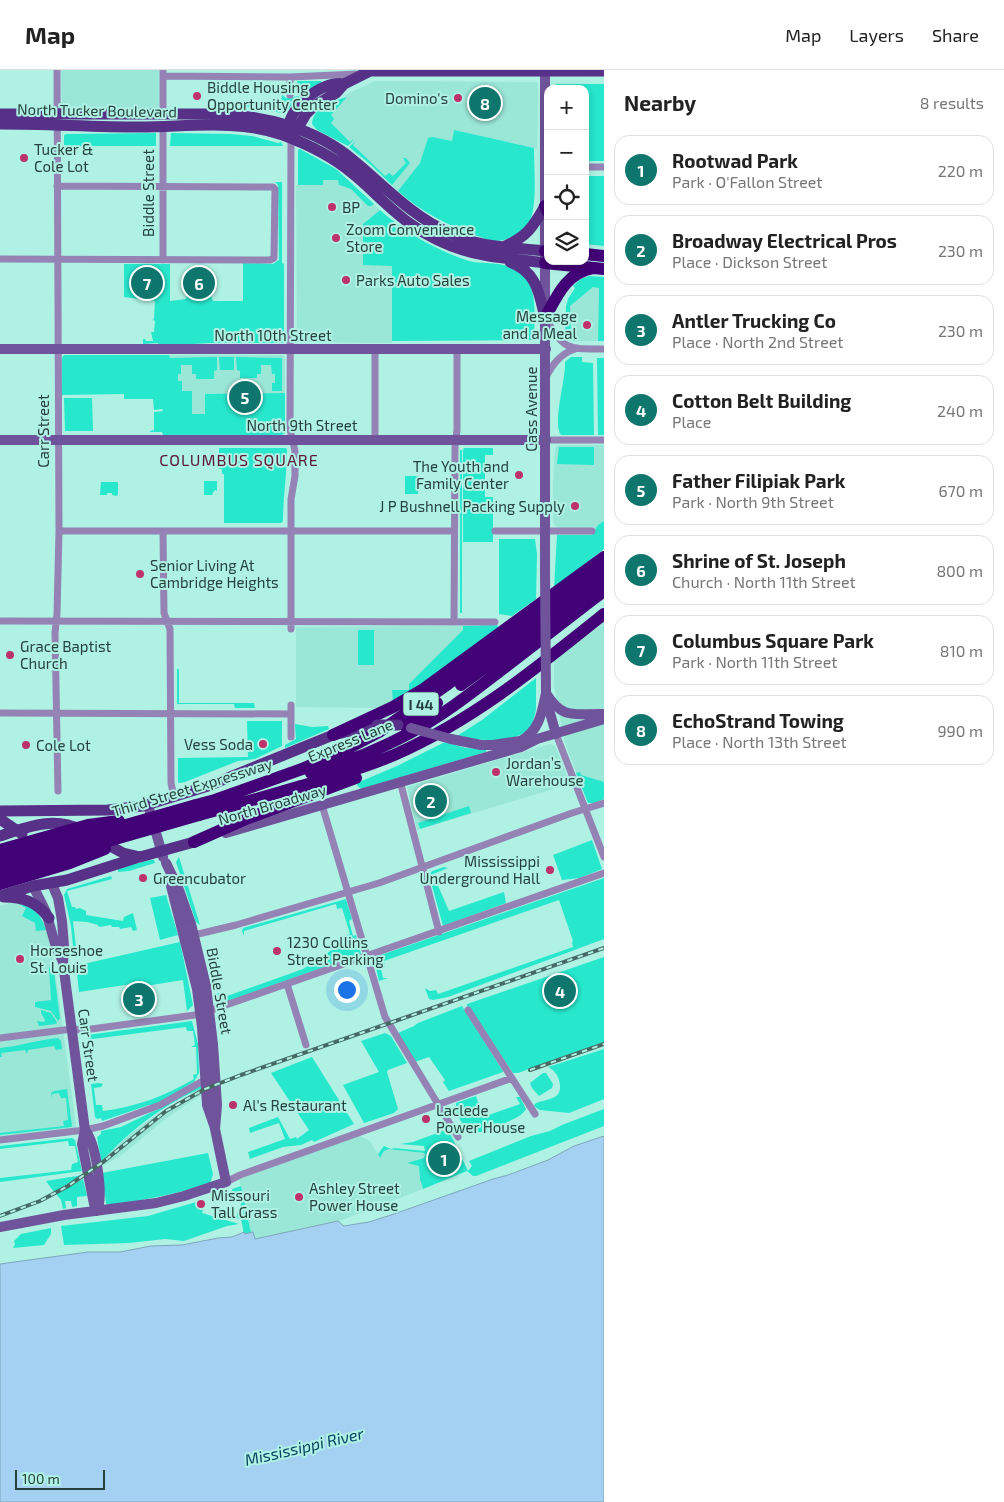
<!DOCTYPE html>
<html lang="en">
<head>
<meta charset="utf-8">
<style>
  :root { --surface:#fff; --page:#f2f2f2; --text:#222; --muted:#767676; --line:#e0e0e0; --accent:#0f766e }
  body { margin:0; font-family:"Exo 2",sans-serif; background:var(--page); color:var(--text) }
  .controls { position:absolute; right:15px; top:15px; display:grid; overflow:hidden; border-radius:10px; box-shadow:0 2px 8px #0003 }
  .controls button { width:45px; height:45px; display:grid; place-items:center; padding:0; border:0; border-bottom:1px solid var(--line); background:var(--surface); color:var(--text); font:25px sans-serif }
  .scale { position:absolute; left:15px; bottom:12px; width:90px; box-sizing:border-box; padding-left:5px; border:2px solid #26413c; border-top:0; font-size:14px; line-height:18px; white-space:nowrap; color:#26413c; -webkit-text-stroke:4px #aff2e4; paint-order:stroke }
  .you { position:absolute; left:346px; top:919px; width:18px; height:18px; margin:-12px; border:4px solid #fff; border-radius:50%; background:#1a73e8; box-shadow:0 0 0 8px #1a73e833 }
  .badge { display:grid; place-items:center; width:32px; height:32px; border-radius:50%; background:var(--accent); color:#fff; font-size:16px; font-weight:700 }
  .pin { position:absolute; translate:-50% -50%; border:2px solid #fff; box-shadow:0 1px 5px #0006 }
  .list { margin:0; padding:0; list-style:none }
  h2 { display:flex; justify-content:space-between; align-items:center; height:65px; margin:0; padding:0 20px; font-size:21px }
  h2 small { font-size:16px; font-weight:400; color:var(--muted) }
  .list li { display:grid; grid-template-columns:32px 1fr auto; gap:15px; align-items:center; box-sizing:border-box; height:70px; margin:0 10px 10px; padding:0 10px; border:1px solid var(--line); border-radius:15px }
  .list b { display:block; font-size:19px; white-space:nowrap }
  .list p { margin:0; font-size:16px; white-space:nowrap; color:var(--muted) }
  .list em { font-size:16px; font-style:normal; color:var(--muted) }
  .icon { flex:none; width:28px; height:28px; fill:none; stroke:currentColor; stroke-width:2; stroke-linecap:round; stroke-linejoin:round }
  .map { position:relative; flex:none; width:604px; height:1432px; overflow:hidden }
  header { display:flex; align-items:center; gap:30px; box-sizing:border-box; height:70px; padding:0 25px; background:var(--surface); border-bottom:1px solid var(--line) }
  header strong { font-size:24px }
  nav { display:flex; gap:28px; margin-inline-start:auto; font-size:18px }
  main { display:flex }
  aside { flex:1; background:var(--surface) }
  .map>svg:first-child { display:block }
</style>
</head>
<body>
<header>
<strong>Map</strong>
<nav><a>Map</a><a>Layers</a><a>Share</a></nav>
</header>
<main>
<div class="map">
<svg width="604" height="1432" viewBox="0 0 604 1432">
  <rect width="100%" height="100%" fill="#aff2e4"/>
  <!-- built -->
  <path fill="#9ae6d7" d="M61,0H159V39H62Z
    M375,11L537,12L538,15L537,79L454,60L452,71L429,80L402,125L324,50L346,28L345,25Z
    M323,110H339V115L351,119L371,136L374,134L380,140L373,147L367,149L363,195H392V273L297,272L296,115H323Z
    M593,217H599L598,271H576L571,267L570,236Z
    M169,285H283L285,289V323L205,324V344H192L170,322Z
    M560,375H604V451L598,455L592,465H557V456L554,454L553,449V415L555,380L556,376Z
    M604,553V729L590,733H588L565,673L554,616V591Z
    M463,556V560L409,614V620L393,632L381,638L296,637V557Z
    M550,674L554,675L556,678L570,714L417,760L407,717Z
    M17,831L42,845L51,869L76,1056L74,1059L0,1067V836Z
    M604,972V976L530,1002L529,999Z
    M202,1018L203,1024L168,1047L123,1084L105,1095L102,1091L125,1068L153,1047Z
    M358,1065L370,1071L380,1088L384,1081L389,1079L424,1083L421,1114L423,1119L342,1150L254,1169L253,1163H251L239,1109Z"/>
  <!-- green -->
  <path fill="#27e7cd" d="M297,11H321L322,13L300,27L297,22Z
    M556,14H604V91H585V19H556Z
    M282,25L286,28L299,26L287,41L282,43L247,37L245,35H281Z
    M347,27L331,45L334,49L331,53L350,72L354,69L348,76L317,60L312,54C313,37 333,31 347,27Z
    M454,60L534,78C534,97 537,131 531,148C526,161 508,172 493,171C487,170 481,167 475,165C447,155 420,141 398,121L420,93L428,68L432,67L452,71Z
    M156,63V76H64V65L67,64Z
    M171,63L231,64L252,66L278,73L281,72L283,76H170Z
    M356,71L353,75L385,106L389,103L393,106L406,93L403,88H406L410,93L392,115L370,94L349,77Z
    M300,79L336,99L374,134L371,136H368L351,119L339,115L338,110H323V115H298V80Z
    M585,106H604V176L585,174Z
    M275,112H282V193L284,194V273H211L158,276V273L143,274V269H145L146,271H153L151,262H154L155,251L153,250L154,248L155,231L124,227V194H170V231L186,229L187,226H211L213,231H243V193L273,194L279,190L278,115Z
    M380,140C402,160 428,175 455,186C461,188 468,191 474,192C490,194 513,192 525,206C538,223 534,250 534,270L392,271V196L363,195V154Z
    M589,206L604,207V271H598L599,218L593,217L570,236L571,267L576,271H570L565,267L566,236L568,229L575,218L573,216L581,209Z
    M64,285H169L170,288L217,287V300L214,301V309H196V304H192V295H181V304H178V311H182V321H192V344H205V324L285,323V363L282,365H163L162,362H150V361L154,360V342L163,341L162,339L154,340L153,329H124V324L61,325L62,288Z
    M219,287H234V300H220Z
    M236,287L282,288V321H272V313H275V304H272L271,295H261V304H257V308H240V301L237,300Z
    M571,287H582V292L593,293L594,365H561C552,354 566,309 565,292Z
    M597,288H604V365H598Z
    M64,328H92L93,361H65Z
    M559,377H594V395L557,394Z
    M219,378H285L287,379C287,404 283,427 283,451L281,453H224V404H222V399H219Z
    M464,378H493V385H485V427H493V472H463V380Z
    M460,380H462V543H460Z
    M405,406H418V424H405Z
    M204,411H217V421L215,420L212,424L213,425H204Z
    M101,412H117L118,413V424L117,426L112,425V423H107V425H100Z
    M604,451V479L554,518L557,465H592L598,455Z
    M499,469H535L537,484L536,529L512,546L499,544Z
    M497,555L500,559L449,596L393,632L392,620H409V614L463,560V556Z
    M358,560H374V595H358Z
    M177,599H179V633H254L255,638H235L234,634H177Z
    M536,608V640L533,651L535,652C521,676 479,671 457,666L482,650Z
    M247,651H282V676L255,689L238,691L185,712L179,713L178,712V688L248,687Z
    M295,654L312,657L328,656L329,659L285,678V675L296,669Z
    M445,672L466,678L486,679V682L361,719L357,715V713L397,696Z
    M580,702L581,705L604,712V729L594,733H588L576,703Z
    M469,736L471,743L420,759L418,753Z
    M592,770L602,799L580,808L562,810L553,785Z
    M179,787L200,855L196,852L176,792Z
    M151,790H154L155,793L129,801L118,802V798Z
    M444,797L448,798L433,804L449,841L504,822L506,833L443,856L429,805L432,801Z
    M111,806L112,809L67,821L72,837H75L76,839L80,838L86,841V845L123,851L124,847L133,843L137,860L133,861L131,857L120,859L119,857H112L111,855L99,857L98,855L87,852L73,851L77,886H74L71,856L64,825L67,819Z
    M604,808V869L448,927L433,930L429,929L425,918L430,921L436,920L438,924L573,877L572,872L573,871L559,830L384,891L385,897L381,899L383,908H388L379,911L375,894L373,891L375,887Z
    M166,825L178,865L160,870L150,828Z
    M346,829L352,849L349,851L353,866L356,865L361,884L223,933L222,930L215,928L214,924L219,923L220,927L227,926L303,899L347,870L345,866L350,864L342,838L337,839L336,834L244,861V866L242,861L243,858Z
    M19,834C34,835 42,847 46,860L36,861L35,853L22,846L26,838Z
    M180,872L193,935L187,941L183,910L139,917L138,913L79,922L76,894L78,893L79,895Z
    M604,887V972L518,1003H513L487,964L485,963L467,936V934Z
    M49,897L54,902L60,948L58,951L51,941L35,937V932L51,930Z
    M462,936L503,1001V1002L449,1021L443,1012L445,1010L429,987L415,992L398,963L414,956L418,953Z
    M41,940L51,943L57,952L56,954L39,956L37,951L44,952L45,950L41,943Z
    M192,951L198,974L199,1003L195,1010V1011L165,1030L150,1036L149,1035L102,1051L101,1048L97,1049L95,1047L91,1014L99,1013L103,1014L101,1017L94,1018L96,1035H102L103,1041C135,1037 166,1026 194,1009L193,1005L197,1004L196,977H191L195,975L193,961H187L186,957L93,969V973L86,967L87,965Z
    M385,963L391,966L407,993L388,1000L387,1002L398,1039L394,1043L364,1053L343,1015L379,1002L361,971Z
    M58,968L61,971L62,979L56,980L54,976L28,980L27,984L25,980L1,983L2,987H0V978C20,976 37,970 58,968Z
    M604,979V1029L569,1043L540,1040L535,1037L534,1035L536,1033C551,1028 564,1029 559,1010C557,1004 554,1000 548,997Z
    M312,987L354,1054L314,1072L312,1070L301,1075L283,1077L250,1089L248,1082L285,1069L279,1053L250,1063L249,1058L278,1047L290,1069L296,1067L297,1069L309,1060L271,1003Z
    M543,1003H546L553,1014L552,1018L539,1026L532,1018L530,1013Z
    M201,1015L202,1018C164,1034 129,1061 102,1091L101,1090L97,1067L101,1064V1061L121,1057L158,1039Z
    M67,1019L72,1056L71,1057L0,1065V1063L64,1056L63,1051L68,1050L66,1028H61L59,1023L52,1024V1029L51,1023L54,1021Z
    M476,1026L483,1047L520,1034L516,1027H520L526,1039C522,1046 514,1049 507,1052C493,1060 476,1068 464,1055C458,1048 456,1042 456,1033Z
    M604,1039V1056L476,1106H473L467,1101L423,1119L420,1109L419,1096L407,1093L424,1088L425,1085L424,1083L389,1079L384,1081L380,1088L378,1084L384,1076L391,1079L394,1078L425,1081L424,1076L400,1074L413,1072L448,1059L468,1101L472,1096L469,1091L531,1066L550,1061L562,1055Z
    M72,1068L75,1070L82,1101L0,1112V1108L71,1100L72,1094L78,1092L75,1076H69L68,1071L0,1079V1076Z
    M208,1083L213,1104L210,1114C176,1124 143,1130 108,1136L106,1133L102,1103Z
    M83,1105L54,1122L46,1111Z
    M83,1109L87,1126L77,1127V1136L72,1137L71,1131H65L66,1138L63,1139L61,1130L56,1124Z
    M241,1116L251,1163L244,1164L241,1149L236,1148L242,1131L238,1125H233L232,1119Z
    M203,1130L205,1132L202,1143L239,1154L227,1156L184,1171L165,1169L129,1173L64,1175L61,1156L148,1146Z
    M51,1158V1164L44,1175L13,1178L15,1174L14,1171L21,1164Z"/>
  <!-- water -->
  <path fill="#a4d1f2" stroke="#7ea6bb" d="M604,1066V1432H0V1194L88,1182H120L151,1176L182,1175L218,1168L232,1167L244,1162L245,1164L253,1162L255,1169L338,1151L344,1156L369,1152L394,1144L493,1109L508,1105L548,1090L574,1076Z"/>
  <g fill="none" stroke-linecap="round" stroke-linejoin="round">
    <!-- street -->
    <path stroke="#9483b4" stroke-width="7" d="M57,0L59,461L57,544L55,563L58,721
      M163,0V44
      M163,6L290,7L358,4
      M290,25V7
      M163,57V190
      M585,97H604
      M0,189L255,190H270L274,188L275,119L273,117L57,116
      M546,249C564,281 569,279 604,279
      M546,307C553,294 560,284 575,279
      M375,370V279
      M546,370H604
      M59,461H454
      M163,461L164,543L170,559L171,713L174,727
      M495,461H592
      M0,551L495,552
      M454,552L455,377L457,360V279
      M291,559V429L295,406V381L290,359L291,69
      M291,635V667
      M0,643L291,644
      M556,664L604,787
      M400,711L439,862
      M322,735L385,947L458,1067
      M190,866L236,855L379,813L572,743L604,733
      M287,914L306,975
      M468,940L535,1044
      M0,968L72,959L84,960L195,945L206,942L604,803
      M0,1070L85,1060L103,1056L160,1035L208,1008
      M226,1112L240,1105L512,1008"/>
    <!-- secondary -->
    <path stroke="#70549b" stroke-width="10" d="M545,0V503
      M0,279H546
      M0,370H546
      M546,623C563,651 575,643 604,644
      M546,629L556,664
      M451,669L481,675H493L526,670
      M522,670C540,660 542,641 546,623
      M148,735L163,787
      M226,763L521,677L537,669L604,649
      M169,808L197,919L202,957L207,1035L215,1058
      M52,814L58,828L62,851L64,876L63,893L85,1060L82,1074L94,1134L97,1141
      M33,816L46,842L56,877L63,892
      M85,1060C96,1073 104,1126 97,1141
      M0,1157L64,1145L156,1133L184,1126L226,1112L215,1059L217,1035L213,974L206,916L191,854L179,820L166,793"/>
    <!-- primary -->
    <path stroke="#573088" stroke-width="11" d="M0,44H215C263,45 315,58 353,90C386,117 409,144 449,163C480,178 512,177 545,181
      M0,54C47,54 93,57 140,57C187,57 237,49 283,65C307,74 332,86 352,103C373,120 390,140 412,155C435,171 462,182 489,186C508,189 527,190 545,193
      M289,63C284,40 323,9 344,14
      M294,65L306,44L314,36L336,23L344,14L370,1H604
      M503,177C527,167 533,157 545,136
      M510,192C537,202 539,223 545,248
      M0,741L108,740L143,736L208,716L333,665L377,655
      M0,749L22,764
      M0,766C27,757 54,746 81,760
      M99,770L123,783L140,787L194,772
      M0,826L33,816L67,810L136,788
      M4,827C23,827 37,832 49,848"/>
    <!-- highway -->
    <path stroke="#420176" stroke-width="12" d="M545,136L548,142
      M545,181H548
      M585,184L604,186
      M545,193L604,199
      M545,248C557,226 566,203 593,198
      M461,615L604,510
      M405,656L437,633
      M333,665L393,637L422,620L604,487
      M311,703C346,693 378,680 410,663C444,645 474,621 504,598C538,572 571,546 604,521
      M196,735L215,730L302,699L343,681L379,662L448,614L604,498
      M199,745C233,736 267,726 301,716C332,707 364,698 394,685C472,651 538,597 604,544
      M194,772L246,749L356,708"/>
    <!-- rail casing -->
    <g stroke="#466a63" stroke-width="4">
      <path id="rail" d="M530,1000L604,974
        M0,1146L40,1131L68,1116L103,1092L166,1041L205,1019L241,1005L604,878"/>
    </g>
    <!-- rail -->
    <use href="#rail" stroke="#aff2e4" stroke-width="2" stroke-dasharray="5.5" stroke-linecap="butt"/>
    <!-- secondary-bridge -->
    <path stroke="#70549b" stroke-width="10" d="M545,503L546,623
      M411,658L451,669"/>
    <!-- primary-bridge -->
    <path stroke="#573088" stroke-width="11" d="M377,655H398"/>
    <!-- highway-bridge -->
    <path stroke="#420176" stroke-width="12" d="M0,780L88,755L119,751
      M0,791L196,735
      M0,802L199,745
      M0,814L70,793L105,779"/>
  </g>
  <!-- markers -->
  <g fill="#bd326a" stroke="#aff2e4" stroke-width="2">
    <circle cx="197" cy="26" r="5"/>
    <circle cx="458" cy="28" r="5"/>
    <circle cx="24" cy="88" r="5"/>
    <circle cx="332" cy="137" r="5"/>
    <circle cx="336" cy="168" r="5"/>
    <circle cx="346" cy="210" r="5"/>
    <circle cx="587" cy="255" r="5"/>
    <circle cx="519" cy="405" r="5"/>
    <circle cx="575" cy="436" r="5"/>
    <circle cx="140" cy="504" r="5"/>
    <circle cx="10" cy="585" r="5"/>
    <circle cx="263" cy="674" r="5"/>
    <circle cx="26" cy="675" r="5"/>
    <circle cx="496" cy="702" r="5"/>
    <circle cx="550" cy="800" r="5"/>
    <circle cx="143" cy="808" r="5"/>
    <circle cx="277" cy="881" r="5"/>
    <circle cx="20" cy="889" r="5"/>
    <circle cx="233" cy="1035" r="5"/>
    <circle cx="426" cy="1049" r="5"/>
    <circle cx="299" cy="1127" r="5"/>
    <circle cx="201" cy="1134" r="5"/>
  </g>
  <g text-anchor="middle" dominant-baseline="central" stroke-width="4" stroke-linejoin="round" paint-order="stroke">
    <!-- shield labels -->
    <rect fill="#aff2e4" stroke="#4f766e" stroke-width="1" x="403.5" y="622.5" width="35" height="23" rx="4"/>
    <g font-size="14" font-weight="bold" fill="#26413c">
      <text x="421" y="634">I 44</text>
    </g>
    <!-- poi labels -->
    <g font-size="15" fill="#26413c" stroke="#aff2e4" text-anchor="start">
      <text x="207" y="17">Biddle Housing<tspan x="207" dy="17">Opportunity Center</tspan></text>
      <text x="448" y="28" text-anchor="end">Domino's</text>
      <text x="34" y="79">Tucker &amp;<tspan x="34" dy="17">Cole Lot</tspan></text>
      <text x="342" y="137">BP</text>
      <text x="346" y="159">Zoom Convenience<tspan x="346" dy="17">Store</tspan></text>
      <text x="356" y="210">Parks Auto Sales</text>
      <text x="577" y="246" text-anchor="end">Message<tspan x="577" dy="17">and a Meal</tspan></text>
      <text x="509" y="396" text-anchor="end">The Youth and<tspan x="509" dy="17">Family Center</tspan></text>
      <text x="565" y="436" text-anchor="end">J P Bushnell Packing Supply</text>
      <text x="150" y="495">Senior Living At<tspan x="150" dy="17">Cambridge Heights</tspan></text>
      <text x="20" y="576">Grace Baptist<tspan x="20" dy="17">Church</tspan></text>
      <text x="253" y="674" text-anchor="end">Vess Soda</text>
      <text x="36" y="675">Cole Lot</text>
      <text x="506" y="693">Jordan’s<tspan x="506" dy="17">Warehouse</tspan></text>
      <text x="540" y="791" text-anchor="end">Mississippi<tspan x="540" dy="17">Underground Hall</tspan></text>
      <text x="153" y="808">Greencubator</text>
      <text x="287" y="872">1230 Collins<tspan x="287" dy="17">Street Parking</tspan></text>
      <text x="30" y="880">Horseshoe<tspan x="30" dy="17">St. Louis</tspan></text>
      <text x="243" y="1035">Al's Restaurant</text>
      <text x="436" y="1040">Laclede<tspan x="436" dy="17">Power House</tspan></text>
      <text x="309" y="1118">Ashley Street<tspan x="309" dy="17">Power House</tspan></text>
      <text x="211" y="1125">Missouri<tspan x="211" dy="17">Tall Grass</tspan></text>
    </g>
    <!-- street labels -->
    <g font-size="15" fill="#26413c" stroke="#aff2e4">
      <text transform="translate(97 40) rotate(1)">North Tucker Boulevard</text>
      <text transform="translate(148 123) rotate(-90)">Biddle Street</text>
      <text x="273" y="265">North 10th Street</text>
      <text transform="translate(531 339) rotate(-90)">Cass Avenue</text>
      <text x="302" y="355">North 9th Street</text>
      <text transform="translate(43 361) rotate(-90)">Carr Street</text>
      <text transform="translate(350 670) rotate(-22)">Express Lane</text>
      <text transform="translate(192 717) rotate(-17)">Third Street Expressway</text>
      <text transform="translate(272 734) rotate(-16)">North Broadway</text>
      <text transform="translate(220 921) rotate(80)">Biddle Street</text>
      <text transform="translate(89 975) rotate(82)">Carr Street</text>
    </g>
    <!-- neighbourhood labels -->
    <g font-size="16" letter-spacing="1" fill="#5c1933" stroke="#aff2e4">
      <text x="239" y="389">COLUMBUS SQUARE</text>
    </g>
    <!-- water labels -->
    <g font-size="16" font-style="italic" fill="#084262" stroke="#aff2e4">
      <text transform="translate(304 1376) rotate(-13)">Mississippi River</text>
    </g>
  </g>
</svg>
<div class="controls">
<button>+</button>
<button>−</button>
<button><svg class="icon" aria-label="locate" viewBox="0 0 24 24"><circle cx="12" cy="12" r="6"/><path d="M12 2v4M12 18v4M2 12h4M18 12h4"/></svg></button>
<button><svg class="icon" aria-label="layers" viewBox="0 0 24 24"><path d="M12 4l9 5-9 5-9-5zM3 14l9 5 9-5"/></svg></button>
</div>
<div class="scale">100 m</div>
<div class="you"></div>
<div class="pin badge" style="left:444px;top:1089px">1</div>
<div class="pin badge" style="left:431px;top:731px">2</div>
<div class="pin badge" style="left:139px;top:929px">3</div>
<div class="pin badge" style="left:560px;top:921px">4</div>
<div class="pin badge" style="left:245px;top:327px">5</div>
<div class="pin badge" style="left:199px;top:213px">6</div>
<div class="pin badge" style="left:147px;top:213px">7</div>
<div class="pin badge" style="left:485px;top:33px">8</div>
</div>
<aside>
<h2>Nearby<small>8 results</small></h2>
<ul class="list">
<li><span class="badge">1</span><div><b>Rootwad Park</b><p>Park · O'Fallon Street</p></div><em>220 m</em></li>
<li><span class="badge">2</span><div><b>Broadway Electrical Pros</b><p>Place · Dickson Street</p></div><em>230 m</em></li>
<li><span class="badge">3</span><div><b>Antler Trucking Co</b><p>Place · North 2nd Street</p></div><em>230 m</em></li>
<li><span class="badge">4</span><div><b>Cotton Belt Building</b><p>Place</p></div><em>240 m</em></li>
<li><span class="badge">5</span><div><b>Father Filipiak Park</b><p>Park · North 9th Street</p></div><em>670 m</em></li>
<li><span class="badge">6</span><div><b>Shrine of St. Joseph</b><p>Church · North 11th Street</p></div><em>800 m</em></li>
<li><span class="badge">7</span><div><b>Columbus Square Park</b><p>Park · North 11th Street</p></div><em>810 m</em></li>
<li><span class="badge">8</span><div><b>EchoStrand Towing</b><p>Place · North 13th Street</p></div><em>990 m</em></li>
</ul>
</aside>
</main>
</body>
</html>
